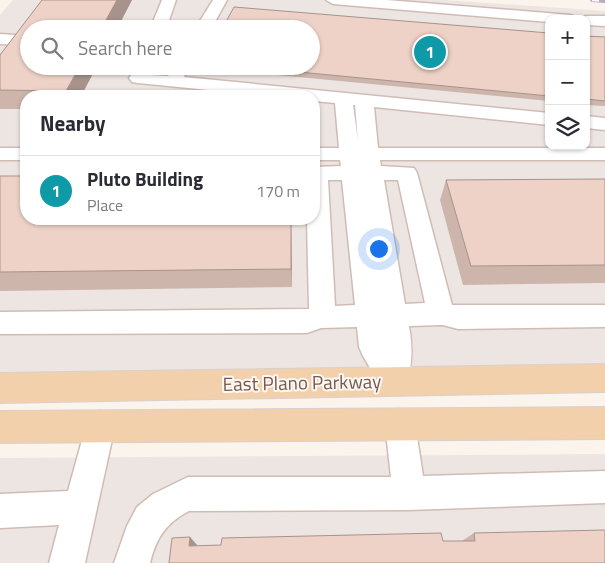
<!DOCTYPE html>
<html lang="en">
<head>
<meta charset="utf-8">
<style>
  :root { --surface:#fff; --page:#f7f7f7; --text:#2b2b33; --muted:#7c7c81; --line:#e1e1e2; --accent:#ea580c }
  body { margin:0; font-family:"Titillium Web",sans-serif; background:var(--page); color:var(--text) }
  .controls { position:absolute; right:15px; top:15px; display:grid; overflow:hidden; border-radius:10px; box-shadow:0 1px 4px #0004 }
  .controls button { width:45px; height:45px; display:grid; place-items:center; padding:0; border:0; border-bottom:1px solid var(--line); background:var(--surface); color:var(--text); font:25px sans-serif }
  .you { position:absolute; left:378px; top:248px; width:18px; height:18px; margin:-12px; border:4px solid #fff; border-radius:50%; background:#1a73e8; box-shadow:0 0 0 8px #1a73e833 }
  .badge { display:grid; place-items:center; width:32px; height:32px; border-radius:50%; background:var(--accent); color:#fff; font-size:16px; font-weight:700 }
  .pin { position:absolute; translate:-50% -50%; border:2px solid #fff; box-shadow:0 1px 5px #0006 }
  .list { margin:0; padding:0; list-style:none }
  h2 { display:flex; justify-content:space-between; align-items:center; height:65px; margin:0; padding:0 20px; font-size:21px }
  h2 small { font-size:16px; font-weight:400; color:var(--muted) }
  .list li { display:grid; grid-template-columns:32px 1fr auto; gap:15px; align-items:center; box-sizing:border-box; height:70px; padding:0 20px; border-top:1px solid var(--line) }
  .list b { display:block; font-size:19px; white-space:nowrap }
  .list p { margin:0; font-size:16px; white-space:nowrap; color:var(--muted) }
  .list em { font-size:16px; font-style:normal; color:var(--muted) }
  .icon { flex:none; width:28px; height:28px; fill:none; stroke:currentColor; stroke-width:2; stroke-linecap:round; stroke-linejoin:round }
  .map { position:relative; flex:none; width:605px; height:563px; overflow:hidden }
  .search { position:absolute; background:var(--surface); box-shadow:0 1px 4px #0004; left:20px; top:20px; width:300px; height:55px; display:flex; align-items:center; gap:12px; box-sizing:border-box; padding:0 18px; border-radius:28px; color:var(--muted); font-size:19px }
  .panel { position:absolute; background:var(--surface); box-shadow:0 1px 4px #0004; left:20px; top:90px; width:300px; height:135px; border-radius:20px }
  .map>svg:first-child { display:block }
</style>
</head>
<body>
<div class="map">
<svg width="605" height="563" viewBox="0 0 605 563">
  <rect width="100%" height="100%" fill="#fbf4ed"/>
  <!-- industrial -->
  <path fill="#ece5e1" fill-rule="evenodd" d="M13,0H444L605,11V365L0,373V15ZM549,19H586V146H549ZM29,29H311V66H29ZM26,96H314V219H26Z
    M605,454V563H0V458Z"/>
  <g fill="none" stroke-linecap="round" stroke-linejoin="round">
    <!-- minor casing -->
    <g stroke="#cfbdb5" stroke-width="3">
      <path id="minor" d="M162,0H176L166,29H150Z
        M213,0H227L211,29H195Z
        M326,0H387L571,15L578,19H549V22L333,4Z
        M586,16H605V26L586,25V19H579Z
        M0,34L16,35L24,40L16,45L0,44Z
        M172,66H188L184,77L549,113V125L374,107L378,148H605V160H380L381,166L414,168L417,173L452,305H605V327L458,329L443,325L409,326C413,348 413,369 403,390L393,394L383,390L363,356L359,347L357,327L321,328L307,333L0,334V312L309,309L307,219H314V167L341,166L340,160H314V148H339L335,103L314,101V96H269L138,83L132,82L129,78L132,74L168,76ZM353,105H355L358,141ZM328,180H342L355,305L335,306ZM384,180H398L425,303L405,304Z
        M586,116L605,118V130L586,128Z
        M0,148H26V160H0Z
        M400,409L411,414L415,424L423,476L605,471V503L409,510L189,511C166,523 156,538 150,563H114L127,526L137,507L153,494L188,477H391L385,424L389,414Z
        M100,411L111,415L115,426L85,563H49L59,525L0,528V494L68,491L89,415Z"/>
    </g>
    <!-- major casing -->
    <g stroke="#d8d1ce" stroke-width="2">
      <path id="major" d="M605,364V392L0,403V373Z
        M605,407V439L0,443V411Z"/>
    </g>
    <!-- minor -->
    <use href="#minor" fill="#fff" fill-rule="evenodd"/>
    <!-- major -->
    <use href="#major" fill="#f3d0ac" fill-rule="evenodd"/>
    <!-- rail casing -->
    <g stroke="#b6aac5" stroke-width="4">
      <path id="rail" d="M592,0L605,1"/>
    </g>
    <!-- rail -->
    <use href="#rail" stroke="#fef8f3" stroke-width="2.5" stroke-dasharray="7" stroke-linecap="butt"/>
  </g>
  <!-- wall -->
  <path fill="#cdb5ab" d="M42,0H132L81,96H26V109H0V55Z
    M549,33V101L204,68V66H311Z
    M586,36L605,37V106L586,105Z
    M0,176L291,219L292,287L0,291Z
    M605,179V283L463,285L440,200L446,180Z
    M474,533L605,563H169L190,537L197,546L462,541Z"/>
  <!-- shaded-wall -->
  <path fill="#a7938b" d="M117,0H132L117,29H101Z
    M80,66H97L81,96H68L66,91Z
    M291,219L292,287L291,269Z
    M190,537L197,545V553L189,546Z"/>
  <!-- building -->
  <path fill="#eed2c7" stroke="#a7938b" d="M42,0H117L101,29H29V66H80L66,91L0,90V55Z
    M234,7L549,33V96L236,66H311V29H222Z
    M586,36L605,37V101L586,99Z
    M0,176H26V219H291V269L0,272Z
    M605,179V265L471,266L446,180Z
    M605,530V563H169L172,538L190,537L189,546L221,545L222,538L441,533L443,541H475L474,533Z"/>
  <g text-anchor="middle" dominant-baseline="central" stroke-width="4" stroke-linejoin="round" paint-order="stroke">
    <!-- street labels -->
    <g font-size="19" fill="#755951" stroke="#fef8f3">
      <text transform="translate(302 382) rotate(-1)">East Plano Parkway</text>
    </g>
  </g>
</svg>
<div class="controls">
<button>+</button>
<button>−</button>
<button><svg class="icon" aria-label="layers" viewBox="0 0 24 24"><path d="M12 4l9 5-9 5-9-5zM3 14l9 5 9-5"/></svg></button>
</div>
<div class="you"></div>
<div class="pin badge" style="left:430px;top:52px;background:#0f9aa8">1</div>
<div class="search"><svg class="icon" aria-label="search" viewBox="0 0 24 24"><circle cx="10" cy="10" r="6"/><path d="M15 15l6 6"/></svg>Search here</div>
<section class="panel">
<h2>Nearby<small></small></h2>
<ul class="list">
<li><span class="badge" style="background:#0f9aa8">1</span><div><b>Pluto Building</b><p>Place</p></div><em>170 m</em></li>
</ul>
</section>
</div>
</body>
</html>
